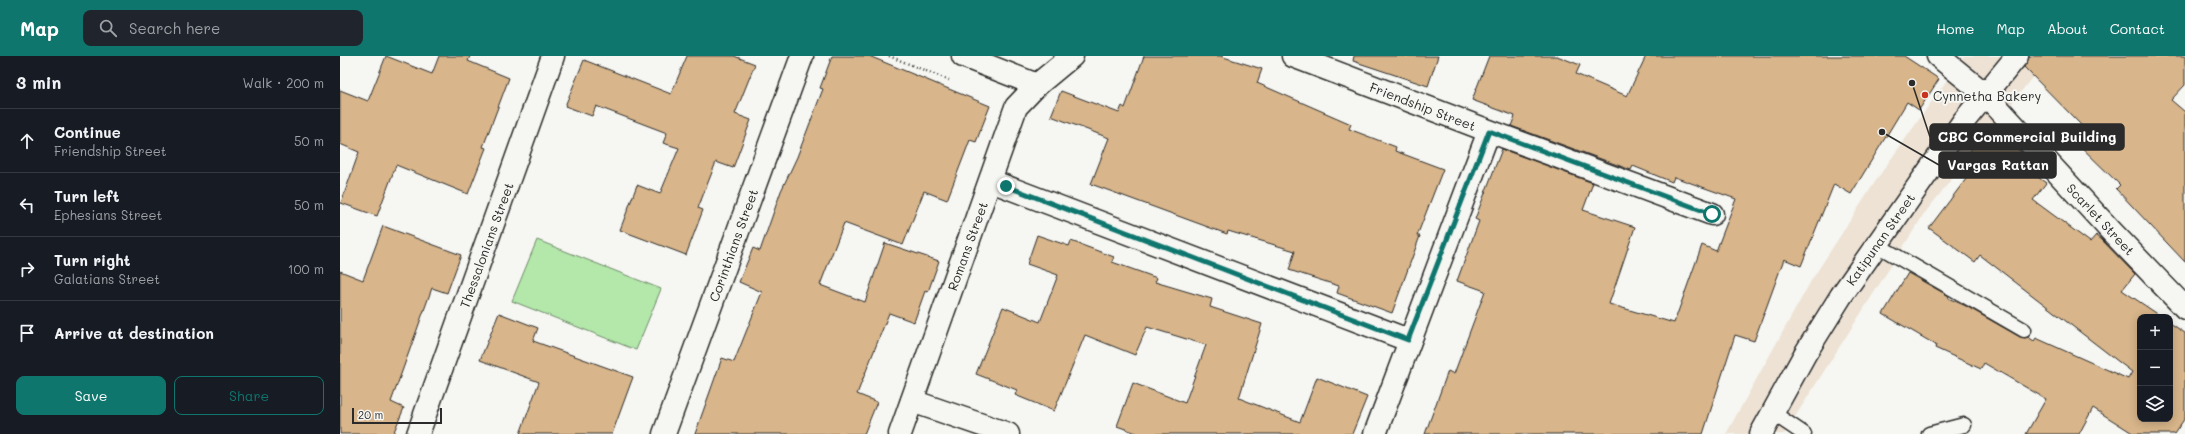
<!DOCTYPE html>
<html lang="en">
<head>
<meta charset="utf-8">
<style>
  :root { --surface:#171b24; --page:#20242c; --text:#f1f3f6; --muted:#9ea1a6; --line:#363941; --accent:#0f766e }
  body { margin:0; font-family:Mali,sans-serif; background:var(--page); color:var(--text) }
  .controls { position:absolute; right:12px; bottom:12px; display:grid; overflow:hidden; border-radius:8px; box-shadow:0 2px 10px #0003 }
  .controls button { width:36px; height:36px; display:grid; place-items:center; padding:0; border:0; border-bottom:1px solid var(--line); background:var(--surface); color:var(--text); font:20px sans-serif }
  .scale { position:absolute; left:12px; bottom:10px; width:90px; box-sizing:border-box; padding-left:4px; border:2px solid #2b2b2b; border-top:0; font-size:11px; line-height:14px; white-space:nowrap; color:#2b2b2b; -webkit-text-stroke:3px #f6f6f2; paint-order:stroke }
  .stop { position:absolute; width:12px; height:12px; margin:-9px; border:3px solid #0f766e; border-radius:50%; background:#fff }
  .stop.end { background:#0f766e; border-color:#fff; box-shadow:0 1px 4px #0008 }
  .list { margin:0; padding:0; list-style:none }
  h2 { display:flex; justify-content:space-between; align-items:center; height:52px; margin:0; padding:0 16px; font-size:17px }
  h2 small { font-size:13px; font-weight:400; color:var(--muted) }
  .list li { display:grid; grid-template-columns:26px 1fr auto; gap:12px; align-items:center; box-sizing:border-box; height:64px; padding:0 16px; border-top:1px solid var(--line) }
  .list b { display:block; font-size:15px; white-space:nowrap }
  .list p { margin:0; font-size:13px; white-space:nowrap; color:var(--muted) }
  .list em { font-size:13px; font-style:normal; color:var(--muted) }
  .actions { display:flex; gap:8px; padding:12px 16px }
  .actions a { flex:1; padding:9px 0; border:1px solid var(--accent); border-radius:8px; text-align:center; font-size:14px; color:var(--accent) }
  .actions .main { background:var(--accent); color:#fff }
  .icon { flex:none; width:22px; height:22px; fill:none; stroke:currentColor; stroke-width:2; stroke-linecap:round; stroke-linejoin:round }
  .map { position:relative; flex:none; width:1845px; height:378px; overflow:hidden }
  header { display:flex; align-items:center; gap:24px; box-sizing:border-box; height:56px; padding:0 20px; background:var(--accent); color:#fff }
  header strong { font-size:19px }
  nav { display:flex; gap:22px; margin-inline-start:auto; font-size:14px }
  .search { width:280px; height:36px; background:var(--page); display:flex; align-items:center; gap:10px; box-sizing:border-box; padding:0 14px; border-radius:8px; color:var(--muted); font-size:15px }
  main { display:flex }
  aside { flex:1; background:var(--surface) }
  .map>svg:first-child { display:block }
</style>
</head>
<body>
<header>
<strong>Map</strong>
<div class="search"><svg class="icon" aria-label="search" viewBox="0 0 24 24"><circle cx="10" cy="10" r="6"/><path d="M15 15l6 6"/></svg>Search here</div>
<nav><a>Home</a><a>Map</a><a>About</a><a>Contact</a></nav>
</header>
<main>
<aside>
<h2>3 min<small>Walk · 200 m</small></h2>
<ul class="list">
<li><svg class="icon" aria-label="ahead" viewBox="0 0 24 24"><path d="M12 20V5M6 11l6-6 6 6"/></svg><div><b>Continue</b><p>Friendship Street</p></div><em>50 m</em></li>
<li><svg class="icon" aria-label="left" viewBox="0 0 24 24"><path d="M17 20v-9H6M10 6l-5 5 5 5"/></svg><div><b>Turn left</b><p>Ephesians Street</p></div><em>50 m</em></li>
<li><svg class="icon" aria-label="right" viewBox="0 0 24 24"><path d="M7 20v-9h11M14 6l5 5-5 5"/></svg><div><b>Turn right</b><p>Galatians Street</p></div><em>100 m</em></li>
<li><svg class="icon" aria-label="arrive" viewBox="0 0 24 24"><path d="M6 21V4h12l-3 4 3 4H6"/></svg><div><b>Arrive at destination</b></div></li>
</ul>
<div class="actions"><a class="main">Save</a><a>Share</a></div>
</aside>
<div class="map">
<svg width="1845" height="378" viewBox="0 0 1845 378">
  <rect width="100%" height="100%" fill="#f6f6f2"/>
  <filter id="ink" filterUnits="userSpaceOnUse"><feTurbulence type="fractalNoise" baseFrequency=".025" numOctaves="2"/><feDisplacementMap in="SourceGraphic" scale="8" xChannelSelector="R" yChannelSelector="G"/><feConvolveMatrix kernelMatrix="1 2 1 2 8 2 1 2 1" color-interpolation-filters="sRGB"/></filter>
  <g filter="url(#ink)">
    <!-- built -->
    <path fill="#ede2d3" d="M1624,0H1709L1584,158L1444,378H1386L1471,225L1539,120Z"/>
    <!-- green -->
    <path fill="#b3e8aa" stroke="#6f8a6a" d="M197,184L321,233L296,294L172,245Z"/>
    <!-- building -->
    <path fill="#d8b58a" stroke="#2b2b2b" d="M46,0L92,18L99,0H130L128,5L169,22L143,91L146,92L128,138L56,109L37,160L1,147L19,96L0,88V34L28,45Z
      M347,0H394L415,8L395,58L411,64L393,112L376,106L358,152L363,154L346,199L280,174L297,129L320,138L339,92L323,87L327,77L256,50L252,60L225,50L244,4L331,38Z
      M492,0H529L650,50L636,86L630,84L607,144L584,135L563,189L504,167L480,229L525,246L545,187L599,205L588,236L585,235L574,266L549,257L517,338L537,346L524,378H355L382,302L394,306L422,236L399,226L413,192L420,195L441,135L457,101L483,33L480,32Z
      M804,0H880L922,13L917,27L1011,68L1009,73L1056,91L1055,95L1103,113L1077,180H1080L1052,257L997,237L999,230L949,214L955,195L888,175L887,178L751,128L769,82L711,60L721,35L779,57L782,50L785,52Z
      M1014,0H1098L1088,30L1013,5Z
      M1149,0H1217L1240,9L1236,18L1287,40L1306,0H1564L1599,23L1579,54L1567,46L1511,138L1494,128L1461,210L1444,203L1414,285L1395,279L1363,378H1085L1108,315L1114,318L1145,235L1117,225L1139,165L1135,163L1162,93L1253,127L1243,154L1295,171L1269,248L1334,267L1362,189L1376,195L1396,143L1334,121L1332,126L1293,110L1291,114L1171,70L1175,60L1132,44Z
      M1689,0H1845V29L1831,44L1845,56V206L1776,133L1780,129L1733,83L1744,72L1684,11Z
      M1650,70L1683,98L1677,106L1706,127L1693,144L1750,186L1756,179L1762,184L1795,218L1782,234L1822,261H1800V363H1830V267L1845,277V362L1834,378H1794L1753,352L1739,378H1686L1706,343L1644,307L1641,313L1595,292L1596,289L1543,258L1568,217L1609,240L1608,242L1626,250L1680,281H1688L1694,285L1696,282L1788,323L1792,316L1640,199L1635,206L1589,172L1629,119L1628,118L1637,106L1627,99Z
      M43,170L121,199L107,237L92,232L51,346L64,352L53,378H0V215L23,224Z
      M697,179L729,190L731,185L774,201L772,206L817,222L815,226L872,243L870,251L922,268L899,342L960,366L977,321L1027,341L1012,378H799L777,370L793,327L845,347L866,289L807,271L795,299L745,279L714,355L675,339L677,334L636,318L663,251L700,266L718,219L687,208Z
      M159,257L198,272L193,285L293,321L272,378H180L199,326L140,304Z"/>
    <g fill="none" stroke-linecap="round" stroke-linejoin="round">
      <!-- lane casing -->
      <g stroke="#2b2b2b" stroke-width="17">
        <path id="lane" d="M1537,189L1684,274
          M1433,357L1464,378
          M1589,378L1624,369"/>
      </g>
      <!-- street casing -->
      <g stroke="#2b2b2b" stroke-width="25">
        <path id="street" d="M623,0L697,29
          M953,0L1149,75L1372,158
          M1646,39L1772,176L1845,252
          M651,125L1068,284
          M572,345L668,378
          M78,378L213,0
          M324,378L462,0
          M1035,378L1149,75"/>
      </g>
      <!-- secondary casing -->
      <g stroke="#2b2b2b" stroke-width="25">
        <path id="secondary" d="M1598,0L1646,39
          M560,378L676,51L697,29L732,0
          M1421,378L1465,298L1501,240L1623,66L1677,0"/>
      </g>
      <!-- path -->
      <path stroke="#2b2b2b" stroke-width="2.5" stroke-dasharray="1 3" stroke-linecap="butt" d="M549,0L609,24"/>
      <!-- lane -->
      <use href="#lane" stroke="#f6f6f2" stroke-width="14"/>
      <!-- street -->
      <use href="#street" stroke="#f6f6f2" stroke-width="22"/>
      <!-- secondary -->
      <use href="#secondary" stroke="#f6f6f2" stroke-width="22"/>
    </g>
  </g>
  <g fill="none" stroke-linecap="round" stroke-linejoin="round" filter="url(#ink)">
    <!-- route -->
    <path stroke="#0f766e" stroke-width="5" d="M666,130L1068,284L1149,75L1372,158"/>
  </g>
  <!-- markers -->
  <circle fill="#c8321e" stroke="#f6f6f2" stroke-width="1.5" cx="1585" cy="39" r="4"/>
  <g text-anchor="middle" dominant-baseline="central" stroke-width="4" stroke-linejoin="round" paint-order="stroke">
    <!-- poi labels -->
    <g font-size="13" fill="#2b2b2b" stroke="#f6f6f2" text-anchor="start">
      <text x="1593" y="39">Cynnetha Bakery</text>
    </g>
    <!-- street labels -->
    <g font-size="13" fill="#2b2b2b" stroke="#f6f6f2">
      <text transform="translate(1083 50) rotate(21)">Friendship Street</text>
      <text transform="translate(1761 163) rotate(47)">Scarlet Street</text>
      <text transform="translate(1540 183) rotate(-55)">Katipunan Street</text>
      <text transform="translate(146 189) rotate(-70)">Thessalonians Street</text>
      <text transform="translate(393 189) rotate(-70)">Corinthians Street</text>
      <text transform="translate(627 190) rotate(-70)">Romans Street</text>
    </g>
  </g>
  <!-- callouts -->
  <path fill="none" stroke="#2b2b2b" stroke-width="1.5" d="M1572 27L1590 81M1542 76L1599 109"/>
  <g fill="#2b2b2b" stroke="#f6f6f2" stroke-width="1.5">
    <circle cx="1572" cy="27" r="4"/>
    <circle cx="1542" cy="76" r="4"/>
  </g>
  <g fill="#2b2b2b" stroke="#2b2b2b" stroke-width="1.5">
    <rect x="1590" y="68" width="194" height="26" rx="4"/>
    <rect x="1599" y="96" width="117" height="26" rx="4"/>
  </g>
  <g font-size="14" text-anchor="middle" font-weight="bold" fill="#fff">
    <text x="1687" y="86">CBC Commercial Building</text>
    <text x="1658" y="114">Vargas Rattan</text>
  </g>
</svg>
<div class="controls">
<button>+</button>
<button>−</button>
<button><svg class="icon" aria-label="layers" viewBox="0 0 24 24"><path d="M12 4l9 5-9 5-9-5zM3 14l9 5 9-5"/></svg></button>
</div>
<div class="scale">20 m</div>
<div class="stop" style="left:1372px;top:158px"></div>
<div class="stop end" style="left:666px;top:130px"></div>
</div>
</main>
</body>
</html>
